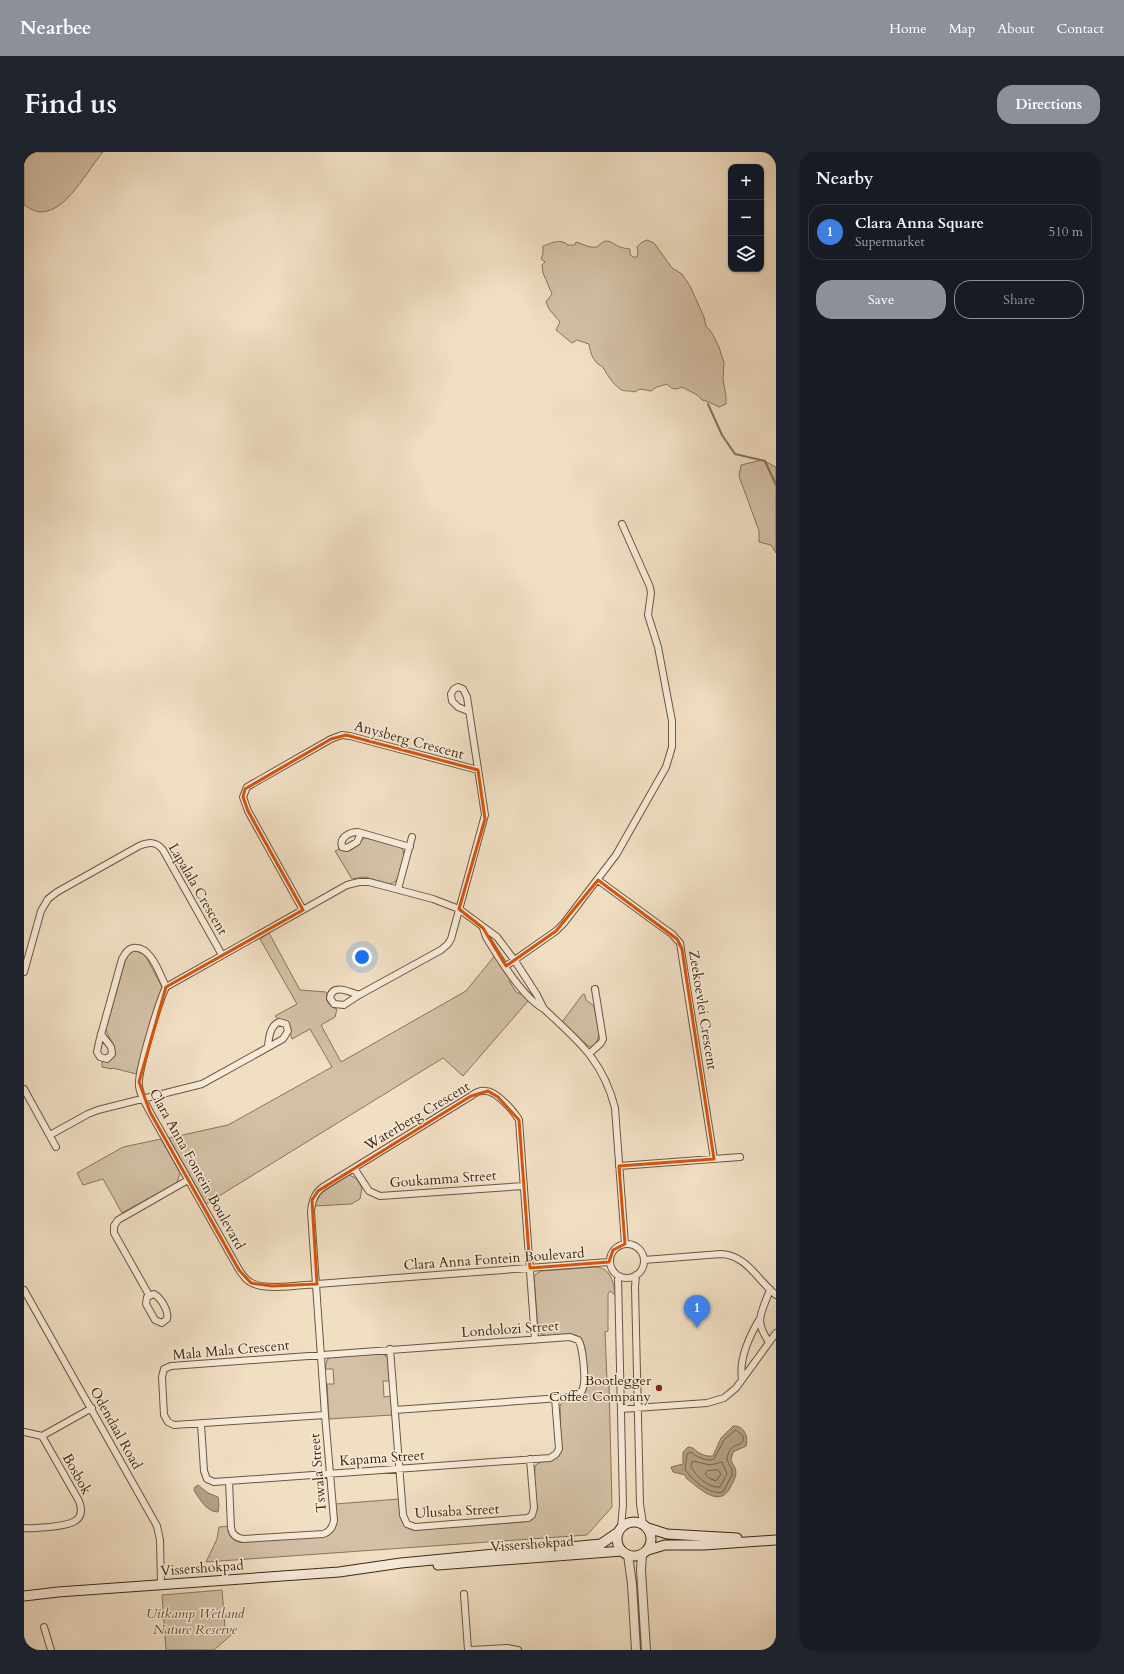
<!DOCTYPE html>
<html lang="en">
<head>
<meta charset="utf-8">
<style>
  :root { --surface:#171b24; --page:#20242c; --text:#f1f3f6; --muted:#9ea1a6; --line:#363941; --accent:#8c9099 }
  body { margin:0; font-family:Cardo,serif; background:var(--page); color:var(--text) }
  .controls { position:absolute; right:12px; top:12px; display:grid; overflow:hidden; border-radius:8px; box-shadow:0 1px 3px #0004 }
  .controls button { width:36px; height:36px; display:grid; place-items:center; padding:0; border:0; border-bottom:1px solid var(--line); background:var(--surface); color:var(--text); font:20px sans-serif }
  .you { position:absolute; left:338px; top:805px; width:14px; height:14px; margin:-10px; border:3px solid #fff; border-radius:50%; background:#1a73e8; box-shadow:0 0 0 6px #1a73e833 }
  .badge { display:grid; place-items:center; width:26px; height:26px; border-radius:50%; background:var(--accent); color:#fff; font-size:13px; font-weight:700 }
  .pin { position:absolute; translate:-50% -33px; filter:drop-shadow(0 1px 2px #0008) }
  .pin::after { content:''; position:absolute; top:21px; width:14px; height:12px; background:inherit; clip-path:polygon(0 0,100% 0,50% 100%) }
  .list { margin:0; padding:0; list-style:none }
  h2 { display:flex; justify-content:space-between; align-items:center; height:52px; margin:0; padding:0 16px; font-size:17px }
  h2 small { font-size:13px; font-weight:400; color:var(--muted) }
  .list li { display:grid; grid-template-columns:26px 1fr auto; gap:12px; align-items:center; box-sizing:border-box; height:56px; margin:0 8px 8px; padding:0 8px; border:1px solid var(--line); border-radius:16px }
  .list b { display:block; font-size:15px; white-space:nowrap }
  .list p { margin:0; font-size:13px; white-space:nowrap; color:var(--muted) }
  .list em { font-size:13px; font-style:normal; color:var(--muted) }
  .actions { display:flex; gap:8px; padding:12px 16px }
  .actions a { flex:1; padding:9px 0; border:1px solid var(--accent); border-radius:16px; text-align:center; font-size:14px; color:var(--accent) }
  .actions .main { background:var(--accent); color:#fff }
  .icon { flex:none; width:22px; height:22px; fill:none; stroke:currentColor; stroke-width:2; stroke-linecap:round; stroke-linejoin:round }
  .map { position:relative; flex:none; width:752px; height:1498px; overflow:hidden; border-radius:16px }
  header { display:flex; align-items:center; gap:24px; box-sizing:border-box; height:56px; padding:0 20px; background:var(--accent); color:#fff }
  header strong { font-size:19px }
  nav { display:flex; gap:22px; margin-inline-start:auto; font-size:14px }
  .intro { display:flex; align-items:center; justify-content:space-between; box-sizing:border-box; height:96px; padding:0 24px }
  h1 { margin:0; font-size:28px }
  .button { padding:10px 18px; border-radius:16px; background:var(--accent); color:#fff; font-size:14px; font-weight:700 }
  main { display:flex; gap:24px; padding:0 24px }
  aside { flex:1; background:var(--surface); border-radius:16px; box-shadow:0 1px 3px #0004 }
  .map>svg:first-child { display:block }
</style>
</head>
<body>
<header>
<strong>Nearbee</strong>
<nav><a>Home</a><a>Map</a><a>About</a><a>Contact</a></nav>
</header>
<div class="intro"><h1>Find us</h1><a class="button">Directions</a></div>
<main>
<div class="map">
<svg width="752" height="1498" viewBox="0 0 752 1498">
  <rect width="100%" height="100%" fill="#f1dfc4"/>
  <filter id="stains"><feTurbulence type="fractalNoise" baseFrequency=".005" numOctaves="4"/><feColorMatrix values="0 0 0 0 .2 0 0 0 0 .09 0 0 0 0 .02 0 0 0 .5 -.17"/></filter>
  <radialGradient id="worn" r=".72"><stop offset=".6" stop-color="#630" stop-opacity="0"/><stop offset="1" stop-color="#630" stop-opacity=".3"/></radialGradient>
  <!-- green -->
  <path fill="#d3c0a6" stroke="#88745c" d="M0,0H79C64,17 43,60 17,60C11,60 5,56 0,53Z
    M623,88L630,91L643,109L648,116L658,122L666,134L680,165L682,174L688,181L695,195L700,211L699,227L702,244V252L695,255L685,250L678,248C674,242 665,239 658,235C651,238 649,238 643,232L633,235L627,239L616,237L610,240C605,238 600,240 596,237C589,232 584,224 580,217C579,214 576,214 573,211C568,206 566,199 565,192L553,188L548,191L532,178L536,170L525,157L522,150L528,142L519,121L518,113L521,110L517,107L519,102V94C528,91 537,86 544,93H551L552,90L566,95H573C585,82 588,94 600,96C602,97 604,96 606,97V102L609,105H613L614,101L613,95L618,90Z
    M738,308L752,315V401L747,393L735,390V379L715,324L717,313Z
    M342,686L376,695L379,698L380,703L374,726L371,730L366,732L341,725L328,727L311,699L315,697C328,705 332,689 342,686Z
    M245,781L276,838L302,840L303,841C301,849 305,855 313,857L311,865L297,873L317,910L442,839L472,802L486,824V830L492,840L499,843L504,849L439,924L419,906L182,1052L145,986L204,973L308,915L286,877L268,887L266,880L251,864L273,852L236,787Z
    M112,799L121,803L138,835L112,922L89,916L88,917L78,915V910L86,908C98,897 84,888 82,877L102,806L107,800Z
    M559,842L561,843L562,848L570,854C572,865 581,889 567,895L563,893L538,870Z
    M137,987L156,1021L153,1031L98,1061L79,1027L59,1033L53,1021L99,995Z
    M325,1023L332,1026L338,1036L336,1047L327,1052L290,1054L297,1041Z
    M572,1115C587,1116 590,1131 591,1143L586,1139L584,1142V1179L581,1180L583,1228L585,1231L588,1355L563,1383L182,1410L193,1387L195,1375L205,1374L208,1385L217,1390L303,1384C316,1377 312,1364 311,1352L375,1347C376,1360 374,1376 391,1378L499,1370L509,1366L511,1314C518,1306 530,1312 537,1300L536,1253C542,1245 554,1251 560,1242C565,1236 563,1198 559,1190C558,1187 556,1185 553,1184C542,1178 523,1190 514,1179L510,1125L512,1122L517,1119Z
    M357,1201L362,1204L365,1208L366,1229H359L360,1245L367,1244L368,1263L305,1267L303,1232H310L309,1217H301L303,1208L307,1205Z
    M198,1438L201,1476L207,1483L190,1498H142L138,1443Z"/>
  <!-- water -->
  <path fill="#b4a187" stroke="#857158" d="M709,1274C720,1273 725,1285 722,1294L709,1300L707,1308C708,1311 710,1313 711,1316C714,1323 709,1330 706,1336C695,1357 674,1335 662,1326L661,1323L649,1320L647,1315L659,1312V1300L664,1295L669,1296C674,1301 681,1305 689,1304L697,1286Z
    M174,1333L184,1341L194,1345L195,1353L194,1360C183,1360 175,1347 170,1338L171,1335Z"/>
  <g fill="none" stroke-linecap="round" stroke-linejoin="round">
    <!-- shore -->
    <path stroke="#79654c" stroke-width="1" d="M712,1278L719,1284C721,1295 710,1291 706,1298C704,1301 703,1305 703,1308L708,1318V1323L699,1340C688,1343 675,1333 667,1325C664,1322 664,1320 661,1318L663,1302L667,1300C673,1305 682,1310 690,1307L700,1288Z
      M669,1309L686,1313L698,1310L703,1322L696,1335C684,1336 673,1325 667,1315Z
      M694,1318L697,1322L692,1329L685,1326L681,1322L683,1319Z"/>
    <!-- stream -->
    <path stroke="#857158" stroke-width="2" d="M684,252L698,283L711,302L741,309L752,333"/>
    <!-- minor casing -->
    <g stroke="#6b563e" stroke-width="8">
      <path id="minor" d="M337,681L333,690L323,696L318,695C315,685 326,680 334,680L386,695
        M574,728L638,775L648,782L656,791L690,1007
        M374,737L388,685
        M279,758L224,659L219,645L223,635L307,587L318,583L326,584L454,618
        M459,776L462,785C475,806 499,846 520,857C554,889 579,908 591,956L601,1092
        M482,814L532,779L540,771L592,703L642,615L648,595V569L634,495L624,463L627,441L626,435L598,372
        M0,820L17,759L24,747L33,740L115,694C125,690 132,689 139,698L198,803
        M335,843C326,840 308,831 306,846L310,852L320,853L335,843L417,798L424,792L427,787L461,663L443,545L439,537L434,535L430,537L427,542L428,549L434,555L444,559
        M520,857L513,843L491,809L473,785L435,757L409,747L345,730H335L323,733L142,835C135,849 113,921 115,934C116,944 122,952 126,960L214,1116C217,1121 221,1127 226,1130C240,1139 276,1133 293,1132L585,1110
        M77,882L87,895L88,902L83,907L76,905L73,900L75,890L98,807C101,802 103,797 109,796C127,793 136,823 142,835
        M566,901L577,891L579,887L571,837
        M0,937L32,995
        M26,983L64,962L74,958L178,932L259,887L264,879L262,872L255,870C246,874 245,885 244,894
        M595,1014L716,1005
        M330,1016L345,1039L356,1044L500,1034
        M586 1109a17 17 0 1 1 34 0a17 17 0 1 1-34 0Z
        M620,1108L697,1102C723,1103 734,1129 752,1143
        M612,1123L611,1135L616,1352L619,1372
        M594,1124L599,1353L597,1376
        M0,1138L133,1374L136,1388L137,1433
        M130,1142C137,1146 145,1159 143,1167L138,1171L131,1168L122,1152L123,1145Z
        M125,1143L90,1081V1074L94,1068L164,1028
        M745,1190C729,1167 738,1162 746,1137
        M366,1197L379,1363L383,1372L391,1375L504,1366L508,1363L510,1356L506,1307
        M718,1227C715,1208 725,1185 735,1168
        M597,1257L683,1251L700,1246L712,1236L752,1181
        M301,1263L150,1273L144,1270L140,1263L138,1225L140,1217L147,1214L546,1185L554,1188C559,1194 562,1228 559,1236C558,1241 554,1243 550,1245L371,1258
        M177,1272L180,1319L183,1327L190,1330L526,1306L532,1302L535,1297L531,1246
        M0,1280L18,1284L68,1256
        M205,1329L207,1376C208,1382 212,1386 219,1387L299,1382C306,1380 309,1375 310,1368L301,1263L287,1060C288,1049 290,1042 299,1035L447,944C451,941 456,938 462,939C472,939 490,959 495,968L511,1188
        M0,1376C8,1377 17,1375 26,1375C41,1373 64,1372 55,1349L18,1284
        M440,1442L444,1498
        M20,1475L27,1498
        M447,1498L483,1496L494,1498
        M751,1498H752"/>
    </g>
    <!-- tertiary casing -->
    <g stroke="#6b563e" stroke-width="10">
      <path id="tertiary" d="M618,1402L617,1418L622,1498
        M604,1403L608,1432L612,1498"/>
    </g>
    <!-- secondary casing -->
    <g stroke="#3e2911" stroke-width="11">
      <path id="secondary" d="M593 1387a17 17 0 1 1 34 0a17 17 0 1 1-34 0Z
        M624,1376L643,1382L713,1386
        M624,1398L641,1393H680L752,1388
        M414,1413L598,1399
        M0,1444L34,1440L315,1420L377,1411L577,1392L593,1381"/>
    </g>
    <!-- minor -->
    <use href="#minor" stroke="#f6ead9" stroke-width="6"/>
    <!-- tertiary -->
    <use href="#tertiary" stroke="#f6ead9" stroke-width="8"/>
    <!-- secondary -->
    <use href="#secondary" stroke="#f6ead9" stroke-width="9"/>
  </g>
  <!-- marked area -->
  <path fill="none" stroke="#d7540c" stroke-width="3" stroke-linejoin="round" d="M322,583L454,618L461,667L435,757L459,776L482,814L532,779L574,728L653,787L658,797L690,1007L595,1014L601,1092L589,1098L585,1110L506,1116L495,968L474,945L464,939L447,944L294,1039L288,1048L293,1132L248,1134L227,1131L215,1118L126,960L115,930L142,835L279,758L224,659L219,645L221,637L307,587Z"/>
  <!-- markers -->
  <circle fill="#8f2418" stroke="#f6ead9" stroke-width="1.5" cx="635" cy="1236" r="4"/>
  <g text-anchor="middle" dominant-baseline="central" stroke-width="3" stroke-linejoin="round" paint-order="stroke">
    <!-- street labels -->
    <g font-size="14" fill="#3e2911" stroke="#f6ead9">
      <text transform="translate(385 588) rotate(15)">Anysberg Crescent</text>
      <text transform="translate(174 737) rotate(60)">Lapalala Crescent</text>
      <text transform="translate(679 858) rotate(81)">Zeekoevlei Crescent</text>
      <text transform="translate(393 964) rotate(-31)">Waterberg Crescent</text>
      <text transform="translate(173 1017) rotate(61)">Clara Anna Fontein Boulevard</text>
      <text transform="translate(419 1027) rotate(-4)">Goukamma Street</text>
      <text transform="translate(470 1107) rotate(-4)">Clara Anna Fontein Boulevard</text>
      <text transform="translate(486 1177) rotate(-4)">Londolozi Street</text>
      <text transform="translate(207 1198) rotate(-5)">Mala Mala Crescent</text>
      <text transform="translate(92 1276) rotate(61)">Odendaal Road</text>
      <text transform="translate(358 1306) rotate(-4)">Kapama Street</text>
      <text transform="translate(294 1321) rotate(-95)">Tswala Street</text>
      <text transform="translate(53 1322) rotate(61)">Bosbok</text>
      <text transform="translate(433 1359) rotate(-3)">Ulusaba Street</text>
      <text transform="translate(508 1392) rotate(-4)">Vissershokpad</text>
      <text transform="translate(178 1416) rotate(-4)">Vissershokpad</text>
    </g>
    <!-- poi labels -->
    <g font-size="14" fill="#3e2911" stroke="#f6ead9" text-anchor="end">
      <text x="627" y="1228">Bootlegger<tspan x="627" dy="16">Coffee Company</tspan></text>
    </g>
    <!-- park labels -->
    <g font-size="14" font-style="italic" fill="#634f36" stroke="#f6ead9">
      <text x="171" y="1461">Uitkamp Wetland<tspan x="171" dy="16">Nature Reserve</tspan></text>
    </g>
  </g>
  <rect width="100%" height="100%" filter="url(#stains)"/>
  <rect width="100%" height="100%" fill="url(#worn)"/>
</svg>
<div class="controls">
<button>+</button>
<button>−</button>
<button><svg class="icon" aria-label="layers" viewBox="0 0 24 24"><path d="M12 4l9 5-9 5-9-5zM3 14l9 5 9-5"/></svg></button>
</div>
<div class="you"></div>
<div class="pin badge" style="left:673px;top:1176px;background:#3f7fe0">1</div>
</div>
<aside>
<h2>Nearby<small></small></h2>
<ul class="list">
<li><span class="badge" style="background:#3f7fe0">1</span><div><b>Clara Anna Square</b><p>Supermarket</p></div><em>510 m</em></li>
</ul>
<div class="actions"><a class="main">Save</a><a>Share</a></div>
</aside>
</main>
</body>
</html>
